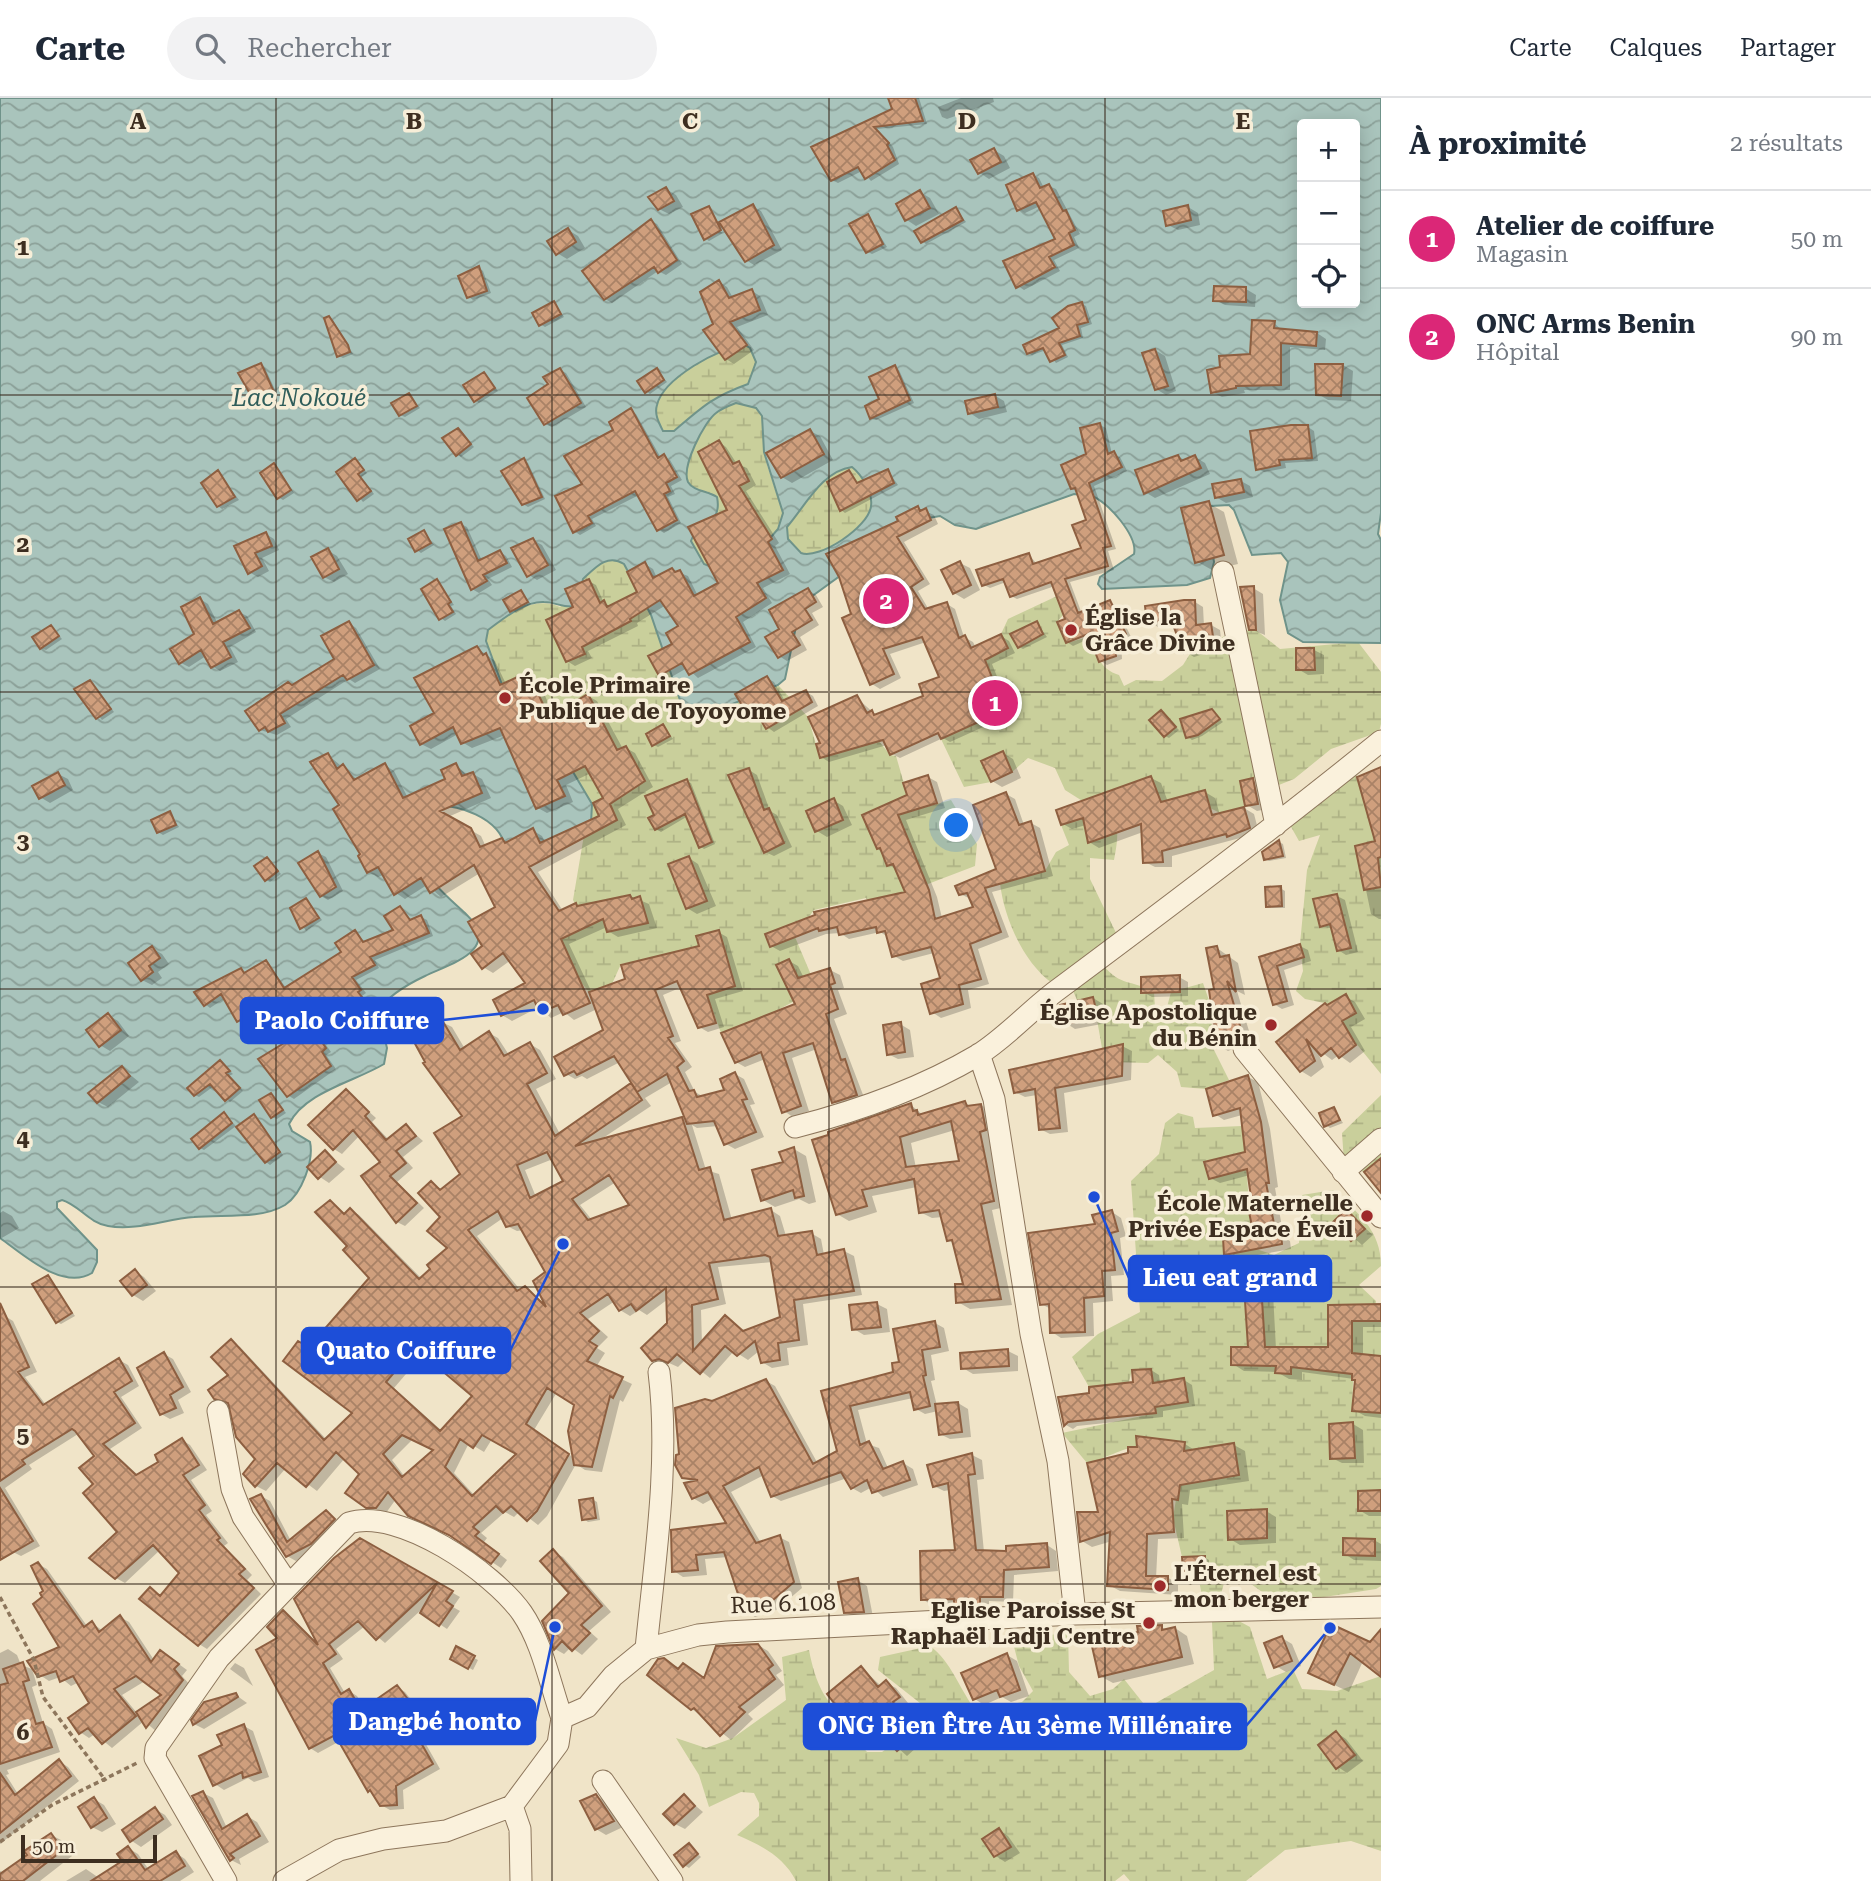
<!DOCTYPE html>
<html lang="fr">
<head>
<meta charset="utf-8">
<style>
  :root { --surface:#fff; --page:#f2f2f3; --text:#1f2937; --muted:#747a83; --line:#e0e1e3; --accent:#db2777 }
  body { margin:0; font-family:"Roboto Serif",serif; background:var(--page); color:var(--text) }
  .controls { position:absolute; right:21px; top:21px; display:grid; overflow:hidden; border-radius:7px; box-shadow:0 4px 18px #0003 }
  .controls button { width:63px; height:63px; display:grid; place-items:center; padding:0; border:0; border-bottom:2px solid var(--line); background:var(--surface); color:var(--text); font:35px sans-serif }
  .scale { position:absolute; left:21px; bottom:18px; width:136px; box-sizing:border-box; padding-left:7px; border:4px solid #3d2e20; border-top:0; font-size:19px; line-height:24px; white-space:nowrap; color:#3d2e20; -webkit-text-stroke:5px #f7eed8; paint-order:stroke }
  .you { position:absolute; left:957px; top:728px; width:24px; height:24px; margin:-18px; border:5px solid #fff; border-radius:50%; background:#1a73e8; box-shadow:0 0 0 10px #1a73e833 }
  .badge { display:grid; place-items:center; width:46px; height:46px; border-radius:50%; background:var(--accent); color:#fff; font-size:23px; font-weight:700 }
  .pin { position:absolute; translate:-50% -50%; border:4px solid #fff; box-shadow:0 2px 7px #0006 }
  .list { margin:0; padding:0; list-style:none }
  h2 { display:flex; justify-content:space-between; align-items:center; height:91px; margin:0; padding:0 28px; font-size:30px }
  h2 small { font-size:23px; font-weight:400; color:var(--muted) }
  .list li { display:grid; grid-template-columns:46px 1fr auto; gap:21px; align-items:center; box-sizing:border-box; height:98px; padding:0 28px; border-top:2px solid var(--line) }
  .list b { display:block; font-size:26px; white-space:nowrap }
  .list p { margin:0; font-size:23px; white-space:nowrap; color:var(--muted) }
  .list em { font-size:23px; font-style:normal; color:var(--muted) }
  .icon { flex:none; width:38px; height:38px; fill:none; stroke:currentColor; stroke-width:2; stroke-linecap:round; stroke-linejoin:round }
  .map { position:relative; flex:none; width:1381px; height:1783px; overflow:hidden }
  header { display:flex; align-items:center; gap:42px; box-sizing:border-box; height:98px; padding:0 35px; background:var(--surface); border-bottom:2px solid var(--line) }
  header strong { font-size:33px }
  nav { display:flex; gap:38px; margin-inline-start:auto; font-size:24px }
  .search { width:490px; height:63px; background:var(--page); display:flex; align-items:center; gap:18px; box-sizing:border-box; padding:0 24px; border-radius:38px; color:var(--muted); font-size:26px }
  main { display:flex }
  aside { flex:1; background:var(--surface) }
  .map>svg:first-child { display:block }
</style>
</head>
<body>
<header>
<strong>Carte</strong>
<div class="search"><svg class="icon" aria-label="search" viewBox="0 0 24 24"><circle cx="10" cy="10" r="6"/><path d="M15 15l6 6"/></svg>Rechercher</div>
<nav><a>Carte</a><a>Calques</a><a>Partager</a></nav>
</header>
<main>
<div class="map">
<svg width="1381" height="1783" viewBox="0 0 1381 1783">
  <defs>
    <pattern id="wetland-marsh" width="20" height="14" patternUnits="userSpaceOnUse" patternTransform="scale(1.75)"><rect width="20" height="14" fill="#c9cf9b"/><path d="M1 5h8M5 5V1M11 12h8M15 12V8" fill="none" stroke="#aeb285"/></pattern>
    <pattern id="water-waves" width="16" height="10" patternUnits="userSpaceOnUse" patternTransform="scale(1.75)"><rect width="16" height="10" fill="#a9c4bc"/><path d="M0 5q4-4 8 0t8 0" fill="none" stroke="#8ba098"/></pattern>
    <pattern id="building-cross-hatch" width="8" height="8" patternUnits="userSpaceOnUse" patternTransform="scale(1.75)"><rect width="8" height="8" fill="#cf9f7d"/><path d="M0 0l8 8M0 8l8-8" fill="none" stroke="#a98266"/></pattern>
  </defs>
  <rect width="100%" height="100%" fill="#f0e4c8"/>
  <!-- wetland -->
  <path fill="url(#wetland-marsh)" d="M745,247L750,250L756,264L748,286C712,299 702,309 674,333H663C659,325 654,316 657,307C663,281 719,249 745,247Z
    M736,305L756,310L762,318L767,367L783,415L778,431L765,446L716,471L704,466L691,443L718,406L717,399C708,393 693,393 688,384C681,369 704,324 716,315C722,310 729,308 736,305Z
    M852,369C862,377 873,395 871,408C869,429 819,462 801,455L788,441L787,429C806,407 822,373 852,369Z
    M616,460L624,465L651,517L681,605L694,622L778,587L808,619L820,660L879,643L890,657L896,658L912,713L951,702L977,746L975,768L907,794L872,812L866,800L814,812L808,820L765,836L770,849L795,839L817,891L774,914L721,935L710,905L700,899L664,858L621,866L612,886L589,894L580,883L561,840L587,829L573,802L584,737L520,636L486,543L488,532C510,516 533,497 560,509C575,493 593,461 616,460Z
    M1057,498L1064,516L1057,524L1066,545L1089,539C1096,557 1100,571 1119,577L1124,588L1136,582L1162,583L1183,567L1193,551L1237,533L1256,532L1280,551L1358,544L1381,574V626L1379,634L1331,651L1294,681L1264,693L1260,679L1241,683L1244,709L1220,715L1210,710L1205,692L1161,704L1151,678L1099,697C1119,722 1120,731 1114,762L1090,760V781L1118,839L1052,885C1023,864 1004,820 1000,785L1045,773L1056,754L1069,747L1061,727L1088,718L1084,704L1065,692L1055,670L1028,660L1012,674L1003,653L981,663L991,684L964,689L941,641L986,620L985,562L1008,551L1001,536L1008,521Z
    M1356,676L1371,729L1381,727V976L1346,933L1342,923L1356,915L1346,897L1329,906L1305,901L1296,893L1303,873L1300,846L1307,772L1320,737L1299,743L1286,720Z
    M1103,867C1121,889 1131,881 1154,894L1155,910L1167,909L1171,894L1203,885L1213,914L1210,944L1229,982L1206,991L1181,989L1177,974L1158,957L1148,965L1111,964L1102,950L1093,899L1077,902L1073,893Z
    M1381,997V1060L1364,1074L1344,1064L1342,1035Z
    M1178,1015L1193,1019L1195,1030L1242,1028C1247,1069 1248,1110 1256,1151L1274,1157L1299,1145L1302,1097L1333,1092C1358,1115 1381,1132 1381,1168L1359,1187L1376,1203L1375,1223H1381V1258L1354,1256L1352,1312L1381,1315V1392L1358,1393V1413H1381V1488L1376,1491L1279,1506L1251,1486L1226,1478L1221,1496L1202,1498L1197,1472L1205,1471V1458L1182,1459L1173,1420L1185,1345L1137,1339V1349C1125,1349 1102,1362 1087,1365L1062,1335L1156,1315L1151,1271L1132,1272L1129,1284L1089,1289L1072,1259L1098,1236L1140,1214L1131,1083L1159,1056L1165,1025Z
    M1237,1522L1250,1529L1267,1581L1293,1571L1302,1591L1337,1593L1381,1578V1753L1351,1743L1285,1752L1246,1783H1130L1124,1776L1115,1783H796C784,1759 761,1747 737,1737L759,1718V1705L754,1695L741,1694L709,1709L699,1677L676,1640L706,1650L733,1640L786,1602L782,1559L809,1552C815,1584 826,1613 859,1626L854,1639L867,1654H882L905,1637L914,1642L926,1628L925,1609L878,1572L880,1559L930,1548C951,1563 960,1592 976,1613L1022,1604L1033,1593L1019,1568L1012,1541L1068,1535L1069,1574L1090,1598L1113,1591L1124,1581L1147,1610L1214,1572L1212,1524Z"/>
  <!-- water -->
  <path fill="url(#water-waves)" stroke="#6f938a" stroke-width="2" fill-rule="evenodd" d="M0,0H1381V415L1378,436L1381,442V545L1303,544L1288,535L1280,502L1288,464L1281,455L1252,457L1234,412L1229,407L1211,408L1206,414L1214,464L1210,480L1187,487L1102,491L1098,486L1100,479L1134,456C1138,438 1108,404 1092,398C1087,397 1080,397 1074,396L976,431L955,427L940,418L917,422L811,499L799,514L785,581L778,587L694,622L681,605L651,517L624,466C607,455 595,470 583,481L577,508C564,511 556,504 544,504C524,503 503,521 488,532L486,543L520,636L560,652L592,706L591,725L573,743L506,751C500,719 457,705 428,708C426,722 417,748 421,761C429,785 448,799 465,815C504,852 449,866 425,878C408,886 388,898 378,913L387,950L384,966C354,984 305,994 289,1026L292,1033L310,1044C314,1062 302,1096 285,1107C260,1122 222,1116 194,1119C166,1121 136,1133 108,1128C89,1125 79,1107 62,1102L57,1104V1110L97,1152V1164L92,1175C62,1193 23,1156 0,1140ZM1302,26H1355V205H1302ZM745,247L750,250L756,264L748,286C712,299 702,309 674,333H663C659,325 654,316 657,307C663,281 719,249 745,247ZM736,305L756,310L762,318L764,354L783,415L778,431L765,446L716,471L704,466L691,443C696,423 723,429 717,399C708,393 693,393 688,384C681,369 704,324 716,315C722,310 728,308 736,305ZM852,369C862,377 873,395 871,408C869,429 819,462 801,455L788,441L787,429C806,407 822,373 852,369Z"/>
  <!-- shadow -->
  <path fill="#0003" fill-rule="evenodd" d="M890,0H919L927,26L877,31L893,49L899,66L871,83L862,73L838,85L832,82L814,50L894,12Z
    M961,0H993L994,4L947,21L942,19L938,9Z
    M994,52L1004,58L1010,70L989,81L980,75L973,63Z
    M1033,77L1039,80L1044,90L1049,88L1056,91L1080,136L1074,139L1079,150L1054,162L1060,173L1024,192L1018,188L1057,142L1040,108L1025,115L1019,111Z
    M666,91L676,97L683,109L669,116L659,111Z
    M920,94L930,100L939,116L916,128L907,122Z
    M752,108L761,113L782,152L754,167L746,162L726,133L714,126L712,129L723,135L709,143L705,140L709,110L719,126Z
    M1188,109L1198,115L1200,127L1178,132L1168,127Z
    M956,111L966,124L926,146L922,143Z
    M868,118L887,149L872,156L868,154Z
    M651,123L657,126L682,166L666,177L658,173L612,205L605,201Z
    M568,132L578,138L585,150L567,161L557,155Z
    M479,170L483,173L491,195L473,202L469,199Z
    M719,184L727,189L733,200L752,193L760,198L768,217L737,229L754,252L734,266L726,261L715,227Z
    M1246,191L1256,197L1255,209L1225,207L1215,202Z
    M554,205L564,219L545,229L540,226Z
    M1082,206L1086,208L1092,226L1081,230L1083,240L1062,247L1068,259L1056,265L1046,252L1032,257L1028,255L1061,230Z
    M329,220L333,222L353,256L343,260L339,258Z
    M1274,225L1283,233L1317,235L1326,241L1325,252L1290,249V292H1244L1245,295L1222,299L1212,294L1252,257Z
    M1155,252L1165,258L1176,293L1166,297L1156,291Z
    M261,267L265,270L277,296L260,304L255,302Z
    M1317,267H1343L1353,273L1351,303L1328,302L1318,296Z
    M895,269L899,272L914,305L876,322L871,320Z
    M560,272L566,275L586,309L552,329L545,326L550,286Z
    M657,272L667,284L650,296L646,293Z
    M484,276L498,293L479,305L475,302Z
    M409,297L420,310L405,319L400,317Z
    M994,297L1004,303L1007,314L979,321L970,315Z
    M631,313L636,316L661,360L670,362L682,382L671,388L675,396L668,399L681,425L664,435L659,432L639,397L592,421L596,428L580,437L574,433L584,386Z
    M1100,327L1106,330L1112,356L1120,359L1127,373L1094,388L1116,451L1108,453L1114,472L1070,484L1082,516L1110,504L1116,508L1131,539L1121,544L1122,561L1107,567L1101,563L1091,540L1073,548L1067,544L1068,522L1055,488L1017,501L1011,498L1006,484L990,490L984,487L1029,457L1037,466L1083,451L1088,423L1078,393L1073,390Z
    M1308,329L1314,333L1318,363L1285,365L1286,370L1264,374L1258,371Z
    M458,332L474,349L461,359L457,356Z
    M810,333L820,338L833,362L792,385L782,379Z
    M719,344L726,349L737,366L747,370L756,387L746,393L779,445L775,448L790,476L763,490L772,505L743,524L756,549L698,580L687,570L668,581L660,577L680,529L666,507L637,525L638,528L588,553L592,560L575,568L567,563L576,510L588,483L596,487L604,505L612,509L640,495L645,466L653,471L657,480L672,472L688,478L698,498L720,485L729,413Z
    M1178,358L1186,363L1195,359L1205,365L1210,376L1155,400L1145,394Z
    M355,362L367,375L361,379L374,396L363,404L339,374Z
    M524,362L528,365L545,401L528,409L523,406Z
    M275,367L294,395L283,402L278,399Z
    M888,373L898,387L845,415L841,412L849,374L859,386Z
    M218,374L239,402L222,411L218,408Z
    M1241,383L1250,388L1253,399L1226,405L1216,399Z
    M1208,405L1224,414L1238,466L1212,472L1196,463Z
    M918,410L934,417L938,426L904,444L930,486L918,493L929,512L947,506L955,511L964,539L973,544L976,550L1001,538L1009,543L1015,555L992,566L1012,616L950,644L943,640L900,660L892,656L887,647L829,664L821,659L822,646L856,599L877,618L925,599L942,580L926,544L890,556L901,580L880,591L872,586L853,517L900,424Z
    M461,426L467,429L482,463L500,454L506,458L512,469L488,481L492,487L479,495L472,491Z
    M424,434L434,447L421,455L417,452Z
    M266,436L274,441L279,452L262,460L269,473L258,479L249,474L237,449Z
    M533,442L542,447L556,472L537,482L529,477Z
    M327,452L337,458L348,476L334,484L324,479Z
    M960,465L970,470L980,492L964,501L954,495Z
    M437,483L454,507L451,508L456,516L445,523L441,520Z
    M1253,490L1263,496L1265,537L1250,531Z
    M808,492L816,497L823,509L812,515L819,527L800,539L807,552L787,563L779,558L782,532Z
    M521,494L531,506L516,515L512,512Z
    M200,501L208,506L218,526L239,514L247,518L256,534L230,549L238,564L220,573L212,568L206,558L189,569L181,565L196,537Z
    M1195,504L1203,509L1204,528L1211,527L1220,532L1222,550L1194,559L1186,554L1174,527L1158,529L1149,524Z
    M349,525L356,530L380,571L355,585L349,581L286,621L291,629L277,637L260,632L292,589L336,562Z
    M1037,525L1047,539L1023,551L1019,549Z
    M51,529L62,541L46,552L41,550Z
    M477,550L495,563L506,586L528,576L538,582L554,618L588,598L597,603L623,651L626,650L635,655L653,689L618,711L626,727L538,774L563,813L630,798L649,806L657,830L618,839L608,833L607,829L569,846L592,895L701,849L718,834L727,839L743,893L715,901L724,929L708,934L699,929L682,889L663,897L681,943L675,945L692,969L685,974L695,994L704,999L727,993L735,976L744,981L755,1006L750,1007L764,1039L735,1051L726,1046L718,1028L697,1030L692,1027L706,1072L719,1076L732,1122L771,1112L780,1118L786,1138L811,1135L821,1141L824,1157L844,1153L854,1158L862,1197L803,1206L808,1247L787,1250L789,1267L772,1270L762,1264L759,1253L748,1262L734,1253L710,1280L686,1261L678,1269L669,1265L663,1267L653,1262L668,1226V1201L647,1217L639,1212L630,1218L620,1212L615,1203L588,1221L608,1239L597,1250L605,1255L596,1269L632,1286L623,1304L620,1302L602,1374L585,1372L576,1366L547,1418L538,1427L520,1413L514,1419L505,1414L481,1435L487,1440L484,1444L507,1462L501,1470L396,1401L386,1415L367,1408L361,1376L345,1360L317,1393L286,1370L266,1393L256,1388L245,1378L258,1361L231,1307L216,1299L231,1277V1243L240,1249L326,1341L355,1315L306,1249L323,1236L371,1180L350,1148L330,1104L346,1116L350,1112L359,1117L422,1181L450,1151L431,1085L443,1092L463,1077L465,1018L442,924L452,929L465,951L489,935L498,940L509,957L530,946L540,952L556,981L536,991L560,1036L631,987L637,991L620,964L587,981L582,978L575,981L566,976L606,933L597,911L574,922L564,914L551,920L539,909L512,923L502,917L528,886L511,862L493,875L483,869L484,849L497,810L480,775L441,799L427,787L405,801L396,795L383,777L378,779L368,774L342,708L328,657L358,682L385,667L394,673L408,700L447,681L456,667L468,678L473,676L482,681L491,700L448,719L481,738L486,749L502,742L508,745L532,732L542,738L545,744L601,719L606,700L591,675L566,687L573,704L547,715L538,710L505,637L472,650L462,644L458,636L431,651L421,646ZM672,984L688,1024L682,1021L600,1042L651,1008L645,1000ZM553,1061L565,1084L536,1099L525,1072ZM616,1084L632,1108L592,1122L580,1107ZM503,1120L507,1128L517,1133L524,1132L547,1175L546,1207L525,1190L521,1193L477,1138ZM773,1164L782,1220L745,1234L725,1220L702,1246L701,1212L726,1206L718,1169ZM424,1255L474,1298L442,1333L394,1290ZM557,1294L576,1306L574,1360L534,1332ZM413,1341L435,1352L405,1379L392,1362ZM492,1341L519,1356L475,1398L454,1375L469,1345L484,1354Z
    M1314,552L1324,557V576L1308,577L1298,571Z
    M767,580L774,584L785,603L806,594L813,598L818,608L774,634L767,629L757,612L753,615L746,610Z
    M90,584L114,614L102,622L76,591Z
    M1212,613L1223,624L1202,638L1192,642L1188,639Z
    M1161,614L1179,632L1169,640L1165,638Z
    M663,628L673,641L658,649L654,647Z
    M1003,655L1013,661L1021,680L1002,689L992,683Z
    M749,672L757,677L770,713L777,717L792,749L774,758L765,754Z
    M58,676L68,681L73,692L50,705L40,699Z
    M928,679L937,684L945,710L906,722L937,799L942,820L975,810L971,801L960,796L998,772L1006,696L1015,701L1024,727L1031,725L1040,730L1053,778L992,794L1009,839L978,851L989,886L968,892L971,910L941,920L932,914L942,881L934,855L903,863L894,858L888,839L880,834L849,841L840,835L826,836L780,853L771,848L907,796L897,772L889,767L878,750L909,698Z
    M1151,680L1161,685L1168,704L1205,694L1215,700L1220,717L1244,710L1254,716L1259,735L1172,758V769H1155L1145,764L1143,734L1099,750L1089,744L1086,727L1072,731L1063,726Z
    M1252,682L1262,688L1267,711L1257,713L1247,707Z
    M686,683L691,685L715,746L704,751L700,748L688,718L661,734L656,731Z
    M833,702L843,708L852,727L827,739L817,733Z
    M170,715L179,729L163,737L158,734Z
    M1279,744L1283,746L1286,760L1269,763L1265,761Z
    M1381,744V821H1379L1371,816L1357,749Z
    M318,755L326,759L343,793L328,802L321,798Z
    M689,760L698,766L716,808L697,816L687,810Z
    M267,761L281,776L270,784L266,782Z
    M1280,790L1285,793V810H1272L1267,808Z
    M1337,798L1345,802L1358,854L1346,857L1338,852L1333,831L1322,828Z
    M306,802L322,822L306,833L292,811Z
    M400,810L412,823L421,819L427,822L433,838L375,862L379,870L356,882L366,895L362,898L381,922L365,934L359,930L326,947L331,954L326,957L336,971L294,1001L289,998L291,942L269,911L244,926L239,923L225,900L210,910L205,906L241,872L247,876L266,864L287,891L344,855L355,834L366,845L395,832Z
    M1300,848L1308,852L1311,863L1284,872L1294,907L1282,911L1274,906L1261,860Z
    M152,850L162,856L169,866L158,874L162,880L152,887L142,882Z
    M1217,850L1238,865L1245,897L1237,893L1252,943L1228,953L1218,947Z
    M789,863L798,868L804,880L830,872L840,877L844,890L838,892L847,916L834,921L865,1002L843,1009L834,1004L817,951L792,960L809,1013L793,1019L784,1013L765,961L745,969L736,964L797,907Z
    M1179,879L1188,884V898L1152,899L1143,894Z
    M1346,899L1355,904L1365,921L1351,929L1365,953L1350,965L1339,957L1332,962L1316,950L1324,969L1311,979L1301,973L1278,944Z
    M1093,900L1103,906L1107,925L1075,931L1066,925Z
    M108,917L118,923L129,938L110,953L100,947Z
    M900,926L910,932L914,959L898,961L888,956Z
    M1122,948L1132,953L1131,982L1064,995L1068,1034L1050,1036L1040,1031L1037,997L1025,999L1015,994L1061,963V960Z
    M220,964L233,976L229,978L243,993L230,1004L214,988L199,999L195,997Z
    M122,970L139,984L108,1009L98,1004Z
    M1248,979L1258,984L1270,1031L1278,1089L1275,1090L1284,1140L1290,1143L1291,1151L1235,1161L1226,1156L1255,1140L1250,1077L1220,1085L1210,1080L1247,1055L1242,1017L1224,1022L1215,1016Z
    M346,993L376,1020L372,1024L389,1042L406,1028L423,1043L403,1059L413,1070L397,1084L424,1110L405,1128L397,1124L383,1064L360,1037L342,1056L334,1051Z
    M271,997L286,1015L277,1021L272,1019Z
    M965,1005L972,1009L981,1007L993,1014L1005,1109L992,1112L1012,1207L970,1211L958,1204L966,1187L954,1146L949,1142L943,1119L932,1120L920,1114L917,1089L872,1098L877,1114L849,1123L837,1116L911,1007L923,1017ZM955,1032L961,1064L916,1070L911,1045Z
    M1334,1011L1343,1025L1330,1030L1326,1027Z
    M224,1016L236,1028L204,1052L200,1050Z
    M254,1018L283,1057L270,1067L266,1064Z
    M794,1051L806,1058L816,1104L809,1106L799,1101L775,1109L763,1102Z
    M325,1055L345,1071L329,1085L320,1079Z
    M3,1113L12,1118L19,1130L0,1141V1115Z
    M1112,1114L1121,1120L1126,1138L1120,1140L1124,1177L1111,1178L1113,1203L1093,1205L1094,1238L1061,1240L1052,1234L1051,1211L1041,1206L1097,1127Z
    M1347,1114L1373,1137L1362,1147L1336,1124Z
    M135,1173L144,1179L156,1193L143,1203L133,1197Z
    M48,1179L75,1218L61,1226L57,1224Z
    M1261,1188L1273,1195L1276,1251H1330L1329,1208L1381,1207V1229H1363V1258L1381,1259V1320L1365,1318L1354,1312L1357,1282L1354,1281L1302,1274V1282L1289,1281L1277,1274L1244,1273L1233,1266L1250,1251Z
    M877,1206L887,1211L890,1234L864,1237L854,1231Z
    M5,1218L13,1223L37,1274L25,1279L46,1307L119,1262L128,1267L139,1288L121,1299L142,1330L110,1351L139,1378L160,1364L182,1342L190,1347L207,1372L191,1382L212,1413L206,1417L228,1445L224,1448L252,1477L247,1482L261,1496L207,1551L199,1546L151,1491L162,1498L181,1475L160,1452L125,1485L116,1480L119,1434L95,1386L96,1358L78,1336L29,1367L32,1371L5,1390L40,1448L21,1458L13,1454L0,1430V1220Z
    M935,1225L944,1230L949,1253L931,1257L935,1282L931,1283L937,1308L958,1305L968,1311L971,1339L950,1341L940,1336L938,1313L925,1316L916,1311L913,1300L858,1312L867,1346L879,1350L888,1370L903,1365L913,1371L918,1387L883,1399L872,1389L861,1395L852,1390L847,1380L781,1403L772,1398L764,1377L731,1394L761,1445L779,1439L789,1444L802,1490L776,1512L755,1519L746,1513L728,1459L705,1461L707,1477L683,1479L674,1473L729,1427L714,1400L703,1406L693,1400L694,1385L683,1379L681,1357L712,1305L766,1283L775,1288L818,1366L839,1354L823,1294L895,1275Z
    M1008,1253L1018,1258V1273L973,1276L963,1270Z
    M164,1256L173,1261L191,1294L178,1302L184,1315L170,1321L161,1316Z
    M1151,1272L1159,1277L1160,1285L1184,1282L1192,1287L1195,1308L1163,1313V1319L1077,1328L1073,1331L1066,1327L1060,1301L1135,1285Z
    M1353,1326L1363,1332L1364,1365H1342L1332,1360Z
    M1138,1340L1185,1346L1196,1353L1234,1347L1245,1353L1249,1383L1190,1392L1188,1407L1182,1406L1184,1440L1158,1441L1156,1480L1167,1479L1178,1486V1497L1120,1493L1109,1487L1112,1443L1092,1449L1082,1443L1100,1415L1130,1357L1138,1351Z
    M972,1357L982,1362L984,1381L977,1382L984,1454H1008L1047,1447L1056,1453L1058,1473L1014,1477L1013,1504L989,1503V1512H966L956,1506L932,1507L922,1501L957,1453L950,1392L944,1393L934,1388Z
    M1381,1394V1418H1369L1359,1412Z
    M261,1398L270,1403L291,1443L326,1414L343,1427L320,1451L296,1463L287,1458Z
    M592,1401L597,1404L600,1422L588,1424L584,1421Z
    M1266,1413L1276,1419V1445L1240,1447L1230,1441Z
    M361,1442L460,1499L453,1509L460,1513L447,1531L420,1513L385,1545L365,1528L336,1551L343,1561L330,1570L345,1595L349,1593L357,1598L365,1611L397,1589L405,1594L435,1632L423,1641L440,1671L403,1692L404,1711L390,1712L381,1707L369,1692L340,1643L318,1655L310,1650L279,1541L283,1515L319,1546Z
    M1374,1442L1381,1446V1463L1354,1462L1345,1456Z
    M553,1454L563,1459L611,1514L589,1533L598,1541L582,1557L571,1549L564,1556L555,1551L544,1524L571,1495Z
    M1204,1459L1209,1462V1473L1184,1471Z
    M38,1466L47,1471L87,1528L92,1525L103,1533L120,1519L129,1524L154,1562L169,1559L187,1572L182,1578L191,1588L157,1634L144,1623L112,1650L95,1636L89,1640L80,1634L91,1606L79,1584L71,1588L60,1579L49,1583L40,1577L62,1549L45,1499ZM145,1583L164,1597L137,1615L122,1597Z
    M857,1482L867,1488L873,1519H855L845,1514Z
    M1332,1528L1371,1546L1381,1545V1576L1363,1563L1349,1594L1324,1582Z
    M1161,1529L1167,1532L1175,1530L1187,1538L1194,1566L1113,1585L1100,1578Z
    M1282,1540L1292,1546L1301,1568L1286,1574L1276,1568Z
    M758,1547L768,1553L782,1573L776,1577L784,1587L748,1616L753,1621L731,1642L692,1611L663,1562L705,1582Z
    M8,1551L17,1557L21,1567L32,1571L37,1587L32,1589L43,1625L52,1631L60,1654L7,1672L9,1676L6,1677L18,1696L59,1663L68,1669L79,1683L0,1746V1555Z
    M457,1551L478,1562L473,1572L452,1560Z
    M1007,1557L1017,1563L1029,1598L1011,1604L1002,1599L984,1607L975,1601Z
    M235,1565L244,1570L253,1588L230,1571Z
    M862,1570L881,1588L886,1585L896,1590L908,1605L902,1610L927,1640L907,1658L857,1613L851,1618L842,1612L829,1597Z
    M236,1597L247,1605L204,1631L194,1626Z
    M244,1628L253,1633L269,1679L254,1684L248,1680L224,1692L215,1686L224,1648Z
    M1337,1635L1346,1641L1363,1663L1347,1675L1338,1669Z
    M203,1695L213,1700L227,1730L247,1718L257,1724L269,1744L239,1761L241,1767L231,1762Z
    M596,1698L606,1703L623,1729L606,1737L596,1731Z
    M684,1698L703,1714L685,1731L675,1726Z
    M94,1701L104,1707L116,1726L102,1734L92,1729Z
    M155,1711L165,1717L172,1727L141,1749L132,1743L124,1732Z
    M999,1732L1008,1738L1020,1755L1005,1764L996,1758L985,1741Z
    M51,1737L61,1742L72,1758L40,1783H0V1773L4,1775L29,1758Z
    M689,1747L701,1759L689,1770L684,1767Z
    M128,1750L138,1756L149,1772L176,1755L185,1761L194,1774L180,1783H66L86,1771L99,1780L124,1764Z"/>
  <!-- building -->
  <path fill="url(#building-cross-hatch)" stroke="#8d5f41" stroke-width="2" fill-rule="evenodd" d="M888,0H915L923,23L874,29L889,45L887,47L895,62L865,81L858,69L831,83L811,49L892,11Z
    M994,50L1001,64L978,76L970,62Z
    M1033,75L1040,90L1049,86L1063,113L1066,112L1075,132L1069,135L1074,147L1049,159L1055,169L1016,190L1003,163L1055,141L1036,104L1017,113L1006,87Z
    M666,89L674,103L658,112L648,99Z
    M920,92L930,110L905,123L896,106Z
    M753,106L774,147L745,164L719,124Z
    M1188,107L1191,122L1166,128L1163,113Z
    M709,108L721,132L704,142L691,116Z
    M956,109L963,122L921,145L914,133Z
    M868,116L883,146L866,155L849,126Z
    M651,121L677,162L658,175L654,169L604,202L582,173Z
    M568,130L576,144L556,157L547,143Z
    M479,168L487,193L467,200L458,178Z
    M719,182L729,200L752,191L760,212L730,224L747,247L725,262L703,232L713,226L700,194Z
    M1214,188L1246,189V204L1213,203Z
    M554,203L561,216L539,228L532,215Z
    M1082,204L1088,224L1077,227L1080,238L1059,245L1065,257L1050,264L1043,250L1027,256L1023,247L1059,230L1052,220L1068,208Z
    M329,218L348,247L350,254L337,259L324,220Z
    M1252,222L1275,223L1274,230L1317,234L1316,248L1281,245V287L1236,288V290L1211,295L1207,272L1220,269L1219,258L1250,256Z
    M1155,251L1168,288L1155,292L1142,255Z
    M261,265L274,294L254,303L238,275Z
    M1315,266H1343L1341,298L1316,297Z
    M895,267L910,302L870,321L865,308L879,301L869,279Z
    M560,270L581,305L544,327L527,300L548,286L543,279Z
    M657,270L664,282L645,295L637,283Z
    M484,274L495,290L474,304L463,287Z
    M409,295L417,308L399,318L391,305Z
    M995,296L998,309L968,316L965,303Z
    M631,310L658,360L664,356L677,379L666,385L670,393L664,396L677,422L657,433L635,393L588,418L592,425L573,435L555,398L582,386L564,358L613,332L609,324Z
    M1100,325L1108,356L1114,353L1122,369L1089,385L1111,448L1103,450L1108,468L1065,481L1078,515L1110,502L1126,536L1115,540L1116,558L1099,564L1088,536L1066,545L1057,524L1065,521L1051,484L1010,499L1003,481L982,488L976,472L1029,455L1033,466L1081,450L1072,427L1086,422L1075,390L1071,391L1061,367L1086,356L1080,330Z
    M1291,327H1308L1312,360L1279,362L1280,367L1256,372L1250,333Z
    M458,330L471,346L456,358L442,340Z
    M810,331L824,356L781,380L766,355Z
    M719,342L733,366L739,363L749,383L739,388L772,441L768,444L783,472L757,485L766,500L736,519L750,544L689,577L682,565L659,578L648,558L672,546L666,535L678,528L660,502L630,521L631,523L582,549L585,556L566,564L546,522L573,509L565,491L589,481L600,505L604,502L607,509L637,494L627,474L645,464L653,480L672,470L675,474L680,472L694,498L718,485L688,429L727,412L698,354Z
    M1178,357L1181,363L1195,357L1201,370L1144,396L1135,372Z
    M355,360L364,372L358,376L371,393L357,403L336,374Z
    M524,360L542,399L522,407L501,373Z
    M274,365L291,392L277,401L260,375Z
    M888,371L894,385L840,413L827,384L849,372L857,385Z
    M218,372L235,399L217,409L201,385Z
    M1241,381L1244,394L1215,400L1212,386Z
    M1209,403L1224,457L1195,465L1181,410Z
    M918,408L920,413L926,410L931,422L897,439L923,481L911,489L925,511L947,504L959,540L965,537L971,550L1001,536L1008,550L985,562L1005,612L941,641L938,635L890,657L883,642L820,660L816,646L820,645L808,619L857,597L867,615L872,612L874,617L923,598L919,586L939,579L922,539L883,551L894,576L870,587L842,520L851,516L839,479L826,456L898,423L896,419Z
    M461,424L478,463L500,452L507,465L483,477L487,483L471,492L444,431Z
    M424,432L431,445L415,454L408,441Z
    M266,434L272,448L255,455L262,468L248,476L234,448Z
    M533,440L548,467L527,479L511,450Z
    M328,450L339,471L323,480L311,459Z
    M960,463L971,487L953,496L941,472Z
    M437,481L451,504L448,506L453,514L439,522L421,491Z
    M1254,488L1256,532H1249L1240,489Z
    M808,490L816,504L805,511L812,522L792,534L800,547L778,560L765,539L779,531L769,512Z
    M521,492L528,504L510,514L503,502Z
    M200,499L213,526L239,512L250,530L223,544L231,559L211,570L201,552L179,566L170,551L194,536L181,509Z
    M1184,502H1195L1196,527L1211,525L1214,545L1184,555L1171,522L1147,525L1145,508Z
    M349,523L374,567L347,582L343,577L280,616L285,625L268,634L265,629L259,633L245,613L288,584L292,587L334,561L321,538Z
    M1037,523L1043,536L1018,550L1010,536Z
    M51,527L59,538L40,551L32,539Z
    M477,548L483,557L486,555L500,587L528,574L549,619L588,596L617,652L626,648L645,683L610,706L617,722L529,769L559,813L576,805L577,808L630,797L632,801L640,798L648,825L607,834L603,821L561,841L590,905L563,917L558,907L540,915L534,902L501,918L493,902L525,885L503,855L482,871L471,856L482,848L468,824L495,809L474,767L430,795L421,780L394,797L378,769L367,775L358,758L360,756L333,711L339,707L310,664L328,655L337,671L343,666L354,682L385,665L403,700L445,681L441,672L456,665L462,678L473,674L482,695L440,713L471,730L480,749L502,740L505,745L533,730L540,745L599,718L593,705L603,700L585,668L557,682L565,698L536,711L500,630L461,646L453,629L420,647L410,628L434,615L414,580Z
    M1296,550H1314L1315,572H1296Z
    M767,578L782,603L806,592L812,604L766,631L752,607L745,612L735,596Z
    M90,582L111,611L96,621L74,591Z
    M1212,611L1220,621L1198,637L1186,640L1180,621Z
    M1161,612L1176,629L1164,639L1149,622Z
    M663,626L670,638L652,648L646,636Z
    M1003,653L1012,674L991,684L981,663Z
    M1381,669V759L1378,760L1381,789L1364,792L1355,748L1375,743L1357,679Z
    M749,670L764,712L769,710L784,745L764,755L728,677Z
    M58,674L65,687L39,701L32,688Z
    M928,677L937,705L898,717L929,792L935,821L973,809L967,795L959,797L955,788L996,771L973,707L1006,694L1019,727L1031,723L1045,773L985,790L1001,834L970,846L981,881L959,887L963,906L930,916L921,886L940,880L931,849L892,859L885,833L877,835L876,829L839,837L837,829L819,833L818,830L770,849L765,836L815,817L814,814L905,794L893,766L887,768L880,750L877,751L862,717L907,697L903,685Z
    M1151,678L1161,704L1205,692L1212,717L1244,709L1250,730L1227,739L1226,736L1162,753L1163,764L1143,765L1141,726L1088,745L1083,720L1061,727L1056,712Z
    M1253,680L1258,706L1245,708L1240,683Z
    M687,681L712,744L699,750L685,716L655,732L648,720L654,717L645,698Z
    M834,700L843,722L815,734L806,713Z
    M170,713L176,727L157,735L151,722Z
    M1279,742L1283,758L1264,762L1262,754Z
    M318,753L336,789L320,799L298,765Z
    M689,758L707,803L686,811L668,766Z
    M267,759L278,773L265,783L254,768Z
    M1281,788L1282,808L1266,809L1265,789Z
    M1337,796L1351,850L1337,853L1330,826L1320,829L1313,801Z
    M306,800L319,820L300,831L290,810Z
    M400,808L410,822L421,817L429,835L370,859L375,867L352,879L361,892L358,894L377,918L359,932L354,927L322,944L326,950L322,954L331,968L287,999L258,961L289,942L265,908L237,924L221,896L204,908L194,894L241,870L244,875L266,862L284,890L341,854L335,845L355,832L363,844L393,832L384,818Z
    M719,832L735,888L707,897L716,925L698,930L677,883L655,892L673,938L668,940L684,963L677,969L689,993L694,992L697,999L724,992L720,981L735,974L747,1001L742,1002L756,1034L724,1047L714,1023L687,1026L667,976L637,994L614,958L577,977L574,973L564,978L554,959L603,932L589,894L625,881L621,867L699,848L696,838Z
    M1300,846L1304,859L1277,868L1287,903L1273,907L1259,859Z
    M152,848L160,860L149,868L153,874L141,883L128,865Z
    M1217,848L1220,859L1229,857L1236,894L1227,883L1243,938L1217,949L1209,892L1214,891L1206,850Z
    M789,861L798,880L830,870L835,885L830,887L838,911L826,916L841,962L845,961L857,997L832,1005L813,945L783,955L801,1008L782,1015L761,954L735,965L721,935L795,906L776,867Z
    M1180,877V894L1141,895V879Z
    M1346,896L1356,915L1342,923L1356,947L1339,960L1331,950L1321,958L1306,941L1315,963L1300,974L1276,944L1325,905L1327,907Z
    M1093,899L1098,920L1064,926L1060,907Z
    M108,915L121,932L99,949L86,932Z
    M442,922L460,952L489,933L504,958L530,944L547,975L527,986L555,1038L631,985L642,1002L575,1048L682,1019L699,1072L710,1069L724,1122L771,1110L778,1138L812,1133L817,1157L844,1151L854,1193L794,1202L799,1242L778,1245L780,1262L761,1265L755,1243L737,1258L725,1248L700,1276L677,1256L668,1265L659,1261L652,1263L641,1250L667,1225L666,1190L636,1213L631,1206L619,1213L608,1196L580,1215L599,1233L589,1243L597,1248L587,1263L623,1279L613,1300L610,1298L592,1369L574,1367L568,1333L574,1307L547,1290L526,1326L569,1356L537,1413L527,1423L511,1408L503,1415L496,1408L473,1429L479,1434L475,1438L499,1456L491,1466L449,1437L408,1418L388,1394L376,1410H366L345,1395L359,1376L336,1354L306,1389L277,1365L255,1389L243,1376L255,1361L236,1339L228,1305L214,1301L208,1292L228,1277L211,1259L231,1241L324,1342L352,1315L283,1263L298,1243L305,1247L318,1231L322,1234L369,1180L343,1152L347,1148L315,1114L330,1102L344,1116L350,1110L419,1181L430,1171L427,1167L447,1150L427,1133L440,1119L418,1095L431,1083L440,1092L460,1076L434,1035L462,1018L423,965L425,964L413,942ZM547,1054L563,1083L530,1100L517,1067ZM609,1077L629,1107L588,1122L572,1101ZM498,1113L506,1129L518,1126L545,1174L533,1183L546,1209L525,1188L517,1193L468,1132ZM765,1157L770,1159L780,1219L743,1233L725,1217L693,1253L692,1207L718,1201L709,1165ZM415,1250L472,1298L440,1333L386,1284ZM402,1337L433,1352L402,1379L383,1356ZM482,1337L516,1356L472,1398L445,1369L460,1341L473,1350Z
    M901,924L905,954L887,957L883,927Z
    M1123,946L1122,978L1055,990L1060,1030L1039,1032L1035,991L1014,995L1009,972Z
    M220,962L230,973L226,975L240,990L225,1003L210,986L194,998L187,990Z
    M122,968L130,978L97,1005L88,995Z
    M1248,977L1261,1024L1269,1085H1266L1276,1136H1281L1282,1146L1224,1157L1223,1140L1254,1138L1249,1114L1253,1113L1247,1071L1209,1081L1204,1064L1245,1054L1240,1010L1213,1018L1206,991Z
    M346,991L369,1014L365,1018L386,1042L406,1026L416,1038L396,1053L406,1065L390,1078L417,1105L396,1125L361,1078L380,1064L353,1032L333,1052L308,1027Z
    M271,995L283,1012L271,1020L259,1002Z
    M965,1003L967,1008L981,1006L986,1032L980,1034L994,1103L981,1106L1001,1201L956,1205L955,1186H963L952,1142L947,1143L939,1112L919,1115L914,1081L862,1092L867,1108L836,1117L812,1042L828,1037V1034L911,1005L913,1013L917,1012L918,1017ZM951,1023L959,1063L906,1069L900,1039Z
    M1334,1009L1340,1022L1324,1029L1319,1015Z
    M224,1014L232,1025L199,1051L191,1041Z
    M254,1016L280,1054L265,1065L236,1029Z
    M794,1049L804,1098L795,1100L793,1092L761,1103L752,1072L783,1064L779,1054Z
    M325,1052L336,1064L318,1081L307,1069Z
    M1381,1060V1095L1364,1074Z
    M1346,1111L1365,1131L1351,1143L1333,1124Z
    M1112,1112L1118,1133L1111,1135L1115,1172L1102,1173L1104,1198L1084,1200L1085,1234L1050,1235L1049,1206L1040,1207L1028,1135L1095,1126L1092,1117Z
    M135,1171L147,1187L132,1198L120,1183Z
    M48,1177L72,1215L56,1225L32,1186Z
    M1261,1186L1265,1249H1328V1207L1381,1206V1223H1352V1255L1381,1258V1315L1352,1313L1355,1282H1352V1276L1291,1269V1276L1275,1275L1276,1268L1231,1267V1249H1248L1244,1188Z
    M877,1204L881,1229L852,1232L849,1207Z
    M0,1205L29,1269L18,1274L43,1307L119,1260L132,1283L114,1294L135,1325L103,1346L136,1377L158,1364L155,1357L182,1340L199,1367L183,1377L205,1407L199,1412L220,1440L217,1442L245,1471L239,1476L254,1490L198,1548L139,1501L150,1489L160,1498L179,1475L153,1447L115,1481L89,1460L117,1434L83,1395L93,1386L79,1370L94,1358L75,1333L72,1331L22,1362L25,1366L0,1383Z
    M935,1223L940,1249L922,1252L926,1277L923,1278L930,1308L914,1312L910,1294L850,1308L860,1347L869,1343L883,1371L903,1363L910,1382L872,1395L867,1382L851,1391L841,1374L771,1399L759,1369L723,1388L756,1445L780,1437L794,1484L766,1508L744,1514L724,1454L696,1457L698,1472L672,1474L671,1432L726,1425L708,1394L692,1401L684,1385L698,1382L682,1380L675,1367L676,1357L679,1356L675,1310L705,1301L712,1303L766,1281L813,1366L837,1353L821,1293L893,1274L892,1265L899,1264L893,1231Z
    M1008,1251L1009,1268L961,1271L960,1255Z
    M164,1254L183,1289L170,1297L176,1310L160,1317L137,1270Z
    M1151,1271L1153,1285L1184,1280L1188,1304L1155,1309L1156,1315L1068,1324L1064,1328L1058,1299L1089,1295V1289L1133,1284L1132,1272Z
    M958,1304L962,1334L939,1337L935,1306Z
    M1353,1324L1355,1360L1330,1361L1329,1326Z
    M1136,1338L1185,1344L1184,1353L1234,1345L1239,1377L1180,1387L1178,1402L1172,1401L1174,1434L1147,1436L1146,1478H1168V1492L1107,1488L1110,1434L1080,1444L1077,1414H1098L1087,1365L1128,1355V1349H1137Z
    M972,1355L975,1376L968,1377L976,1452L1006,1453V1448L1047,1445L1049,1469L1004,1472L1003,1499H980V1508L954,1507V1501L921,1502L920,1453L955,1452L948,1385L933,1389L927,1367Z
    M0,1390L33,1443L0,1462Z
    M1381,1392V1413H1358V1393Z
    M261,1396L287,1444L326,1412L335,1421L311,1446L286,1459L250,1401Z
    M593,1400L596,1420L582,1422L579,1402Z
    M1267,1411V1440L1228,1442L1227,1413Z
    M360,1440L453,1493L446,1503L453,1508L439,1528L420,1515L437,1485L376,1542L358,1523L329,1546L336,1556L323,1565L341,1596L349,1591L361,1612L397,1587L428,1627L416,1636L433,1666L396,1688L397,1707L380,1708L370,1692L368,1694L335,1637L309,1651L256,1552L277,1540L267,1529L283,1512L318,1547L294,1501L334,1460Z
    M1343,1440L1375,1441V1458L1343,1457Z
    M553,1451L602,1508L581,1527L590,1535L572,1553L562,1543L554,1552L542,1523L569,1495L540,1463Z
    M1205,1458V1471L1183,1473L1182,1459Z
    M38,1464L84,1529L92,1523L99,1534L120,1517L151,1564L160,1552L179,1566L174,1571L183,1582L146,1630L136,1614L161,1597L136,1578L114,1591L136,1618L102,1646L88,1630L79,1636L68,1620L89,1605L73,1578L60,1584L56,1573L38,1579L27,1563L59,1549L33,1506L42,1499L40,1495L43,1493L31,1468Z
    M858,1480L864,1514L844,1515L838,1484Z
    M1331,1526L1370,1544L1381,1531V1579L1350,1555L1334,1587L1308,1575Z
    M1162,1527V1532L1175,1529L1182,1559L1099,1579L1091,1544L1138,1534L1137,1528Z
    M1282,1538L1292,1563L1274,1570L1264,1545Z
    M758,1546L773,1567L768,1571L775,1581L739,1609L745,1614L720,1638L694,1610L691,1612L647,1577L658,1561L664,1560L678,1571L683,1565L704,1580L716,1548Z
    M456,1548L475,1558L468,1571L450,1561Z
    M1007,1555L1020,1592L1000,1599L997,1592L973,1602L961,1575Z
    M23,1564L29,1582L23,1584L36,1626L43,1624L52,1649L0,1666V1587L8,1585L3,1571Z
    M861,1568L878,1589L886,1582L900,1599L893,1604L919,1634L897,1653L870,1623L866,1626L849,1606L840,1613L827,1596Z
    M236,1595L238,1599L193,1627L191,1622L204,1604Z
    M244,1626L261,1674L243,1680L242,1674L213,1688L199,1658L222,1647L217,1637Z
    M1336,1633L1355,1657L1336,1671L1318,1647Z
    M59,1661L71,1678L0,1735V1675L15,1697Z
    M203,1693L222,1731L247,1716L260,1738L230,1756L234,1760L230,1763L192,1698Z
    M596,1696L614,1723L595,1732L580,1703Z
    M684,1696L695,1708L674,1727L663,1716Z
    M94,1699L107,1720L91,1730L78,1709Z
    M155,1709L163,1721L130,1744L122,1732Z
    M999,1730L1011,1749L994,1759L982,1741Z
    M51,1735L63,1752L23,1783H0V1776L27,1757L24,1753Z
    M689,1745L698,1756L683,1769L674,1757Z
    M128,1748L145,1772L176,1753L185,1768L160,1783H91L122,1763L117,1756Z"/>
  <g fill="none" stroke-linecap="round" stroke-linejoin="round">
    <!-- minor casing -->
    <g stroke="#8d765c" stroke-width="23">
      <path id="minor" d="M1223,474L1276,727
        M1244,951L1381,1119
        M979,956L994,1001L1031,1236L1058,1363L1075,1516
        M795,1029C858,1013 922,990 978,957C1007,939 1032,910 1060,890C1169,809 1276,728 1381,643
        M1343,1074L1381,1041
        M218,1313L232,1391L243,1419L288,1486
        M646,1551C655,1460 670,1364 659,1274
        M603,1683L672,1783
        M512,1708L520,1731L521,1783
        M226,1783L155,1660L156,1650L219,1560L349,1425C399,1409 493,1474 522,1515C542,1544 550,1586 562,1620
        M284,1783L339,1752L383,1741L446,1733L512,1708L558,1646L562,1620L587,1609L613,1578L646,1551L698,1537L727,1534L1075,1516L1381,1509"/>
    </g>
    <!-- path -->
    <path stroke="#8d765c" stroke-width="3.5" stroke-dasharray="5 3.5" stroke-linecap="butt" d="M0,1499L34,1562L43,1599L106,1683
      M0,1744L52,1707L137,1665"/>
    <!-- minor -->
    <use href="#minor" stroke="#faf1dc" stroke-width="21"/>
  </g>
  <!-- grid -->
  <path fill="none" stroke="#3d2e20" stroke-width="2" stroke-opacity="0.55" d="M276,0V1783M552,0V1783M829,0V1783M1105,0V1783M0,297H1381M0,594H1381M0,891H1381M0,1189H1381M0,1486H1381"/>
  <!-- markers -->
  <g fill="#9e2a2b" stroke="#f7eed8" stroke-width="2.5">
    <circle cx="1071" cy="532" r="7"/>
    <circle cx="505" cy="600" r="7"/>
    <circle cx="1271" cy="927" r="7"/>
    <circle cx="1367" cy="1118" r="7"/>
    <circle cx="1160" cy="1488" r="7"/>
    <circle cx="1149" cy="1525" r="7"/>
  </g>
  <g text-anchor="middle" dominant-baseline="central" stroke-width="7" stroke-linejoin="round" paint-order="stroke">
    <!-- poi labels -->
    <g font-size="23" font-weight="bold" fill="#3d2e20" stroke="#f7eed8" text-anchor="start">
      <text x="1085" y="519">Église la<tspan x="1085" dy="26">Grâce Divine</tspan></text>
      <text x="519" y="587">École Primaire<tspan x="519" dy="26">Publique de Toyoyome</tspan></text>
      <text x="1257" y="914" text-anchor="end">Église Apostolique<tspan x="1257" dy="26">du Bénin</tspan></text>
      <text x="1353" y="1105" text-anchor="end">École Maternelle<tspan x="1353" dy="26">Privée Espace Éveil</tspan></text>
      <text x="1174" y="1475">L'Éternel est<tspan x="1174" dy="26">mon berger</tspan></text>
      <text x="1135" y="1512" text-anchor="end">Eglise Paroisse St<tspan x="1135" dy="26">Raphaël Ladji Centre</tspan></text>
    </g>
    <!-- street labels -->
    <g font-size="23" fill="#3d2e20" stroke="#f7eed8">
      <text transform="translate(783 1506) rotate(-2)">Rue 6.108</text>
    </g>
    <!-- water labels -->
    <g font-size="24" font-style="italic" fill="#2f5d5a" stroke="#f7eed8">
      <text x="299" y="300">Lac Nokoué</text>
    </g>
  </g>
  <g font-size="23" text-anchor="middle" font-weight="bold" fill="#3d2e20" stroke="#f7eed8" stroke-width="7" stroke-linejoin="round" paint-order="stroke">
    <text x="138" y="31">A</text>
    <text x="414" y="31">B</text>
    <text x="690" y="31">C</text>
    <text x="967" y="31">D</text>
    <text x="1243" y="31">E</text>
    <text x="23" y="157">1</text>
    <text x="23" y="454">2</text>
    <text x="23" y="751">3</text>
    <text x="23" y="1048">4</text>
    <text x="23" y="1345">5</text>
    <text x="23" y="1642">6</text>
  </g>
  <!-- callouts -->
  <path fill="none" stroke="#1d4ed8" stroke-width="2.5" d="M543 911L443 922M1094 1099L1129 1180M563 1146L510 1253M555 1529L535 1623M1330 1530L1246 1628"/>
  <g fill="#1d4ed8" stroke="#f7eed8" stroke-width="2.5">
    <circle cx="543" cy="911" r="7"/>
    <circle cx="1094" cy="1099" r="7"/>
    <circle cx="563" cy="1146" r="7"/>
    <circle cx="555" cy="1529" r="7"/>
    <circle cx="1330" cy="1530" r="7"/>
  </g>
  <g fill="#1d4ed8" stroke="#1d4ed8" stroke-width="2.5">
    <rect x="241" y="900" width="202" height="45" rx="7"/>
    <rect x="1129" y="1158" width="202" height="45" rx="7"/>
    <rect x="302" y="1230" width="208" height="45" rx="7"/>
    <rect x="334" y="1601" width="201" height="45" rx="7"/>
    <rect x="804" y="1606" width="442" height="45" rx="7"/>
  </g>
  <g font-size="24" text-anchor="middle" font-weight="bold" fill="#fff">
    <text x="342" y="931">Paolo Coiffure</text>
    <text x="1230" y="1188">Lieu eat grand</text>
    <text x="406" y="1261">Quato Coiffure</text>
    <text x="435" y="1632">Dangbé honto</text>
    <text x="1025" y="1636">ONG Bien Être Au 3ème Millénaire</text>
  </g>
</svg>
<div class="controls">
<button>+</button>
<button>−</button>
<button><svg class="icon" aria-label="locate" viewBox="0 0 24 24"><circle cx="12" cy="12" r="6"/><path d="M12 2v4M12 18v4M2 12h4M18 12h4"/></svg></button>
</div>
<div class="scale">50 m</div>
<div class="you"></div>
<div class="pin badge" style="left:995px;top:605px">1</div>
<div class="pin badge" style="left:886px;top:503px">2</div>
</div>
<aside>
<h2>À proximité<small>2 résultats</small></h2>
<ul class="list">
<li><span class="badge">1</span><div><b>Atelier de coiffure</b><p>Magasin</p></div><em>50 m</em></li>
<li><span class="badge">2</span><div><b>ONC Arms Benin</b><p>Hôpital</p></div><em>90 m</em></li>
</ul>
</aside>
</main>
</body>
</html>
